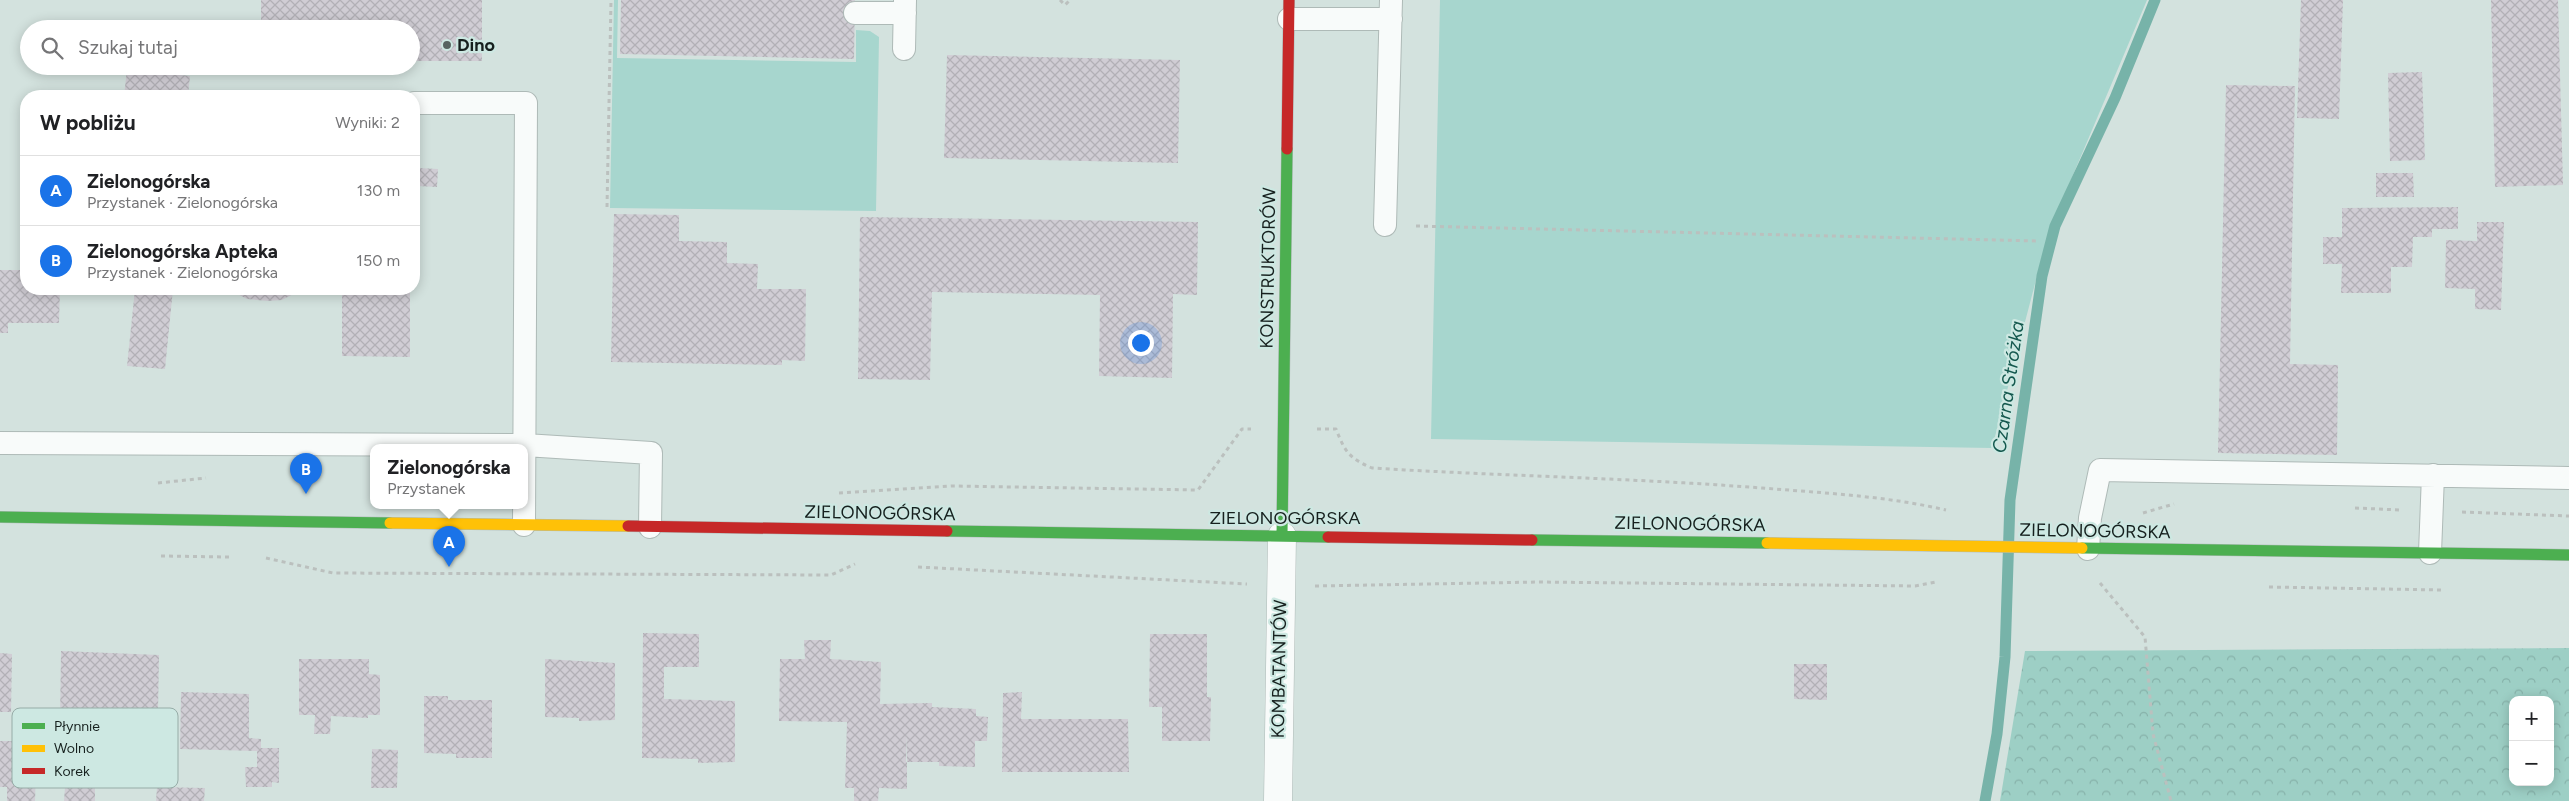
<!DOCTYPE html>
<html lang="pl">
<head>
<meta charset="utf-8">
<style>
  :root { --surface:#fff; --page:#f6f6f6; --text:#202124; --muted:#757577; --line:#e0e0e0; --accent:#1a73e8 }
  body { margin:0; font-family:Figtree,sans-serif; background:var(--page); color:var(--text) }
  .controls { position:absolute; right:15px; bottom:15px; display:grid; overflow:hidden; border-radius:10px; box-shadow:0 2px 12px #0003 }
  .controls button { width:45px; height:45px; display:grid; place-items:center; padding:0; border:0; border-bottom:1px solid var(--line); background:var(--surface); color:var(--text); font:25px sans-serif }
  .you { position:absolute; left:1140px; top:342px; width:18px; height:18px; margin:-12px; border:4px solid #fff; border-radius:50%; background:#1a73e8; box-shadow:0 0 0 8px #1a73e833 }
  .badge { display:grid; place-items:center; width:32px; height:32px; border-radius:50%; background:var(--accent); color:#fff; font-size:16px; font-weight:700 }
  .pin { position:absolute; translate:-50% -41px; filter:drop-shadow(0 1px 2px #0008) }
  .pin::after { content:''; position:absolute; top:26px; width:18px; height:15px; background:inherit; clip-path:polygon(0 0,100% 0,50% 100%) }
  .popup { position:absolute; left:370px; top:444px; width:158px; height:65px; box-sizing:border-box; display:grid; place-content:center; border-radius:10px; background:var(--surface); filter:drop-shadow(0 1px 4px #0005); font-size:16px; white-space:nowrap; color:var(--muted) }
  .popup b { font-size:19px; color:var(--text) }
  .popup::after { content:''; position:absolute; left:50%; top:100%; margin-left:-10px; border:10px solid transparent; border-top-color:var(--surface) }
  .list { margin:0; padding:0; list-style:none }
  h2 { display:flex; justify-content:space-between; align-items:center; height:65px; margin:0; padding:0 20px; font-size:21px }
  h2 small { font-size:16px; font-weight:400; color:var(--muted) }
  .list li { display:grid; grid-template-columns:32px 1fr auto; gap:15px; align-items:center; box-sizing:border-box; height:70px; padding:0 20px; border-top:1px solid var(--line) }
  .list b { display:block; font-size:19px; white-space:nowrap }
  .list p { margin:0; font-size:16px; white-space:nowrap; color:var(--muted) }
  .list em { font-size:16px; font-style:normal; color:var(--muted) }
  .icon { flex:none; width:28px; height:28px; fill:none; stroke:currentColor; stroke-width:2; stroke-linecap:round; stroke-linejoin:round }
  .map { position:relative; flex:none; width:2569px; height:801px; overflow:hidden }
  .search { position:absolute; background:var(--surface); box-shadow:0 2px 12px #0003; left:20px; top:20px; width:400px; height:55px; display:flex; align-items:center; gap:12px; box-sizing:border-box; padding:0 18px; border-radius:28px; color:var(--muted); font-size:19px }
  .panel { position:absolute; background:var(--surface); box-shadow:0 2px 12px #0003; left:20px; top:90px; width:400px; height:205px; border-radius:20px }
  .map>svg:first-child { display:block }
</style>
</head>
<body>
<div class="map">
<svg width="2569" height="801" viewBox="0 0 2569 801">
  <defs>
    <pattern id="forest-crowns" width="20" height="18" patternUnits="userSpaceOnUse" patternTransform="scale(1.25)"><rect width="20" height="18" fill="#9dcfc5"/><path d="M2 6a3 3 0 1 1 6 0M12 15a3 3 0 1 1 6 0" fill="none" stroke="#86b1a9"/></pattern>
    <pattern id="building-cross-hatch" width="8" height="8" patternUnits="userSpaceOnUse" patternTransform="scale(1.25)"><rect width="8" height="8" fill="#d0cdd4"/><path d="M0 0l8 8M0 8l8-8" fill="none" stroke="#b2b0b6"/></pattern>
  </defs>
  <rect width="100%" height="100%" fill="#d3e2de"/>
  <!-- green -->
  <path fill="#a7d6ce" d="M614,0H618L617,58L856,62V30L870,31L879,37L876,211L610,208Z
    M1440,0H2147L2048,234L1992,448L1431,439Z"/>
  <!-- forest -->
  <path fill="url(#forest-crowns)" fill-rule="evenodd" d="M2569,648V801H2000L2025,651ZM2513,700H2550V782H2513Z"/>
  <g fill="none" stroke-linecap="round" stroke-linejoin="round">
    <!-- stream -->
    <path stroke="#77b3a9" stroke-width="11" d="M1985,801L1997,734L2005,657L2010,500L2042,276L2055,226L2115,98L2155,0"/>
  </g>
  <!-- building -->
  <path fill="url(#building-cross-hatch)" fill-rule="evenodd" d="M261,0H482V61H411V29H261Z
    M621,0H855L854,59L620,54Z
    M2301,0H2343L2339,119L2297,118Z
    M2491,0H2558L2563,185L2495,187Z
    M947,55L1180,60L1178,163L944,158Z
    M127,69L190,76L188,96H124Z
    M2422,72L2425,160L2390,161L2388,73Z
    M2226,85L2295,86L2290,364L2338,365L2337,455L2218,453Z
    M418,168L438,169L437,187L417,186Z
    M2376,173H2413L2414,197H2376Z
    M2458,207V229H2432V237H2413L2412,267H2391V293H2341L2342,264H2323V237H2342V208Z
    M614,214L679,215V241L727,242V263L758,264L757,289H806L805,361L782,360V365L611,362Z
    M860,217L1198,222L1197,295L1173,294L1172,378L1099,376L1100,295L932,292L930,380L858,379Z
    M2477,222H2504L2501,310L2475,309V289L2445,288L2446,240L2477,241Z
    M0,270H26V289H60L59,323H8V333H0Z
    M135,289H173L165,369L127,366Z
    M228,289H303L282,300L268,301L247,299Z
    M342,289H410V357L342,356Z
    M643,633L699,634V667H664V699L735,701V762L698,763V759L642,758Z
    M1150,634H1207V697H1211L1210,741H1162V707H1149Z
    M804,640H831L830,659L881,662L880,704L932,703V707L976,709V716L988,717L987,741H975V767L939,766V762H907V789L879,788L878,801H854V788H845L847,722L779,721L780,659H805ZM906,734L907,762H906Z
    M61,651L159,655L158,712H96V721L60,720Z
    M0,653L12,654L11,712H0Z
    M299,659H369V674L380,675V715H368V718L331,716L330,734H314L315,715H299Z
    M545,659L615,663V720L579,721V718L545,717Z
    M1794,664H1827V700L1794,699Z
    M181,692L249,694V738L261,739V748H279V783L272,782V787H246L245,767H257V751L180,749Z
    M1022,692L1021,719H1128L1129,772H1002L1003,693Z
    M424,696H448V700H492V758H456V754L424,753Z
    M0,741H37L35,801H7V787H0Z
    M372,749L398,750L397,788H371Z
    M65,787H95V801H64Z
    M157,787L205,788L204,801H156Z"/>
  <g fill="none" stroke-linecap="round" stroke-linejoin="round">
    <!-- lane casing -->
    <g stroke="#aebab7" stroke-width="24">
      <path id="lane" d="M855,13H905
        M1289,19H1391
        M904,49L905,0
        M414,103H526L524,525
        M1385,225L1391,0
        M0,443L525,445L651,453L650,527
        M2088,549L2090,518L2100,470L2569,478
        M2430,553L2433,475"/>
    </g>
    <!-- street casing -->
    <g stroke="#aebab7" stroke-width="29">
      <path id="street" d="M1278,801L1282,536"/>
    </g>
    <!-- fast casing -->
    <g stroke="#aebab7" stroke-width="12">
      <path id="fast" d="M0,517L390,523
        M947,531L1328,537
        M1282,536L1287,149
        M1532,540L1767,543
        M2082,548L2569,555"/>
    </g>
    <!-- slow casing -->
    <g stroke="#aebab7" stroke-width="12">
      <path id="slow" d="M390,523L628,526
        M1767,543L2082,548"/>
    </g>
    <!-- jam casing -->
    <g stroke="#aebab7" stroke-width="12">
      <path id="jam" d="M1287,149L1289,0
        M628,526L947,531
        M1328,537L1532,540"/>
    </g>
    <!-- path -->
    <path stroke="#bbc0be" stroke-width="3" stroke-dasharray="4 4" stroke-linecap="butt" d="M1060,0L1065,5L1070,0
      M607,207L611,0
      M1416,226L2039,241
      M1317,429H1336C1345,452 1349,458 1372,468C1502,476 1632,478 1762,488C1824,493 1886,496 1946,510
      M158,483L206,478
      M839,493L952,486L1198,490L1242,429H1251
      M2355,508L2401,510
      M2462,512L2569,516
      M2143,513L2174,504
      M161,556L229,557
      M266,558L333,573L831,575L855,564
      M918,567L1247,584
      M2100,583L2145,637L2153,734L2171,801
      M1315,586L1539,582L1915,586L1936,582
      M2269,587L2442,590"/>
    <!-- lane -->
    <use href="#lane" stroke="#f8fbfa" stroke-width="22"/>
    <!-- street -->
    <use href="#street" stroke="#f8fbfa" stroke-width="28"/>
    <!-- fast -->
    <use href="#fast" stroke="#4caf50" stroke-width="11"/>
    <!-- slow -->
    <use href="#slow" stroke="#ffc107" stroke-width="11"/>
    <!-- jam -->
    <use href="#jam" stroke="#c62828" stroke-width="11"/>
  </g>
  <!-- markers -->
  <circle fill="#586461" stroke="#cde8e2" stroke-width="2" cx="447" cy="45" r="5"/>
  <g text-anchor="middle" dominant-baseline="central" stroke-width="4.5" stroke-linejoin="round" paint-order="stroke">
    <!-- poi labels -->
    <g font-size="18" font-weight="bold" fill="#16201e" stroke="#cde8e2" text-anchor="start">
      <text x="457" y="45">Dino</text>
    </g>
    <!-- street labels -->
    <g font-size="18" fill="#16201e" stroke="#cde8e2">
      <text transform="translate(1268 268) rotate(-89)">KONSTRUKTORÓW</text>
      <text transform="translate(880 513) rotate(1)">ZIELONOGÓRSKA</text>
      <text x="1285" y="518">ZIELONOGÓRSKA</text>
      <text transform="translate(1690 524) rotate(1)">ZIELONOGÓRSKA</text>
      <text transform="translate(2095 531) rotate(1)">ZIELONOGÓRSKA</text>
      <text transform="translate(1279 669) rotate(-89)">KOMBATANTÓW</text>
    </g>
    <!-- water labels -->
    <g font-size="19" font-style="italic" fill="#14584e" stroke="#cde8e2">
      <text transform="translate(2008 387) rotate(-82)">Czarna Stróżka</text>
    </g>
  </g>
  <!-- legend -->
  <rect x="12" y="708" width="166" height="80" rx="8" fill="#cde8e2" stroke="#96aca7" stroke-width="1"/>
  <rect x="22" y="723" width="23" height="6" fill="#4caf50"/>
  <rect x="22" y="745" width="23" height="7" fill="#ffc107"/>
  <rect x="22" y="768" width="23" height="6" fill="#c62828"/>
  <g font-size="14" fill="#16201e">
    <text x="54" y="731">Płynnie</text>
    <text x="54" y="753">Wolno</text>
    <text x="54" y="776">Korek</text>
  </g>
</svg>
<div class="controls">
<button>+</button>
<button>−</button>
</div>
<div class="you"></div>
<div class="pin badge" style="left:449px;top:567px">A</div>
<div class="popup"><b>Zielonogórska</b>Przystanek</div>
<div class="pin badge" style="left:306px;top:494px">B</div>
<div class="search"><svg class="icon" aria-label="search" viewBox="0 0 24 24"><circle cx="10" cy="10" r="6"/><path d="M15 15l6 6"/></svg>Szukaj tutaj</div>
<section class="panel">
<h2>W pobliżu<small>Wyniki: 2</small></h2>
<ul class="list">
<li><span class="badge">A</span><div><b>Zielonogórska</b><p>Przystanek · Zielonogórska</p></div><em>130 m</em></li>
<li><span class="badge">B</span><div><b>Zielonogórska Apteka</b><p>Przystanek · Zielonogórska</p></div><em>150 m</em></li>
</ul>
</section>
</div>
</body>
</html>
